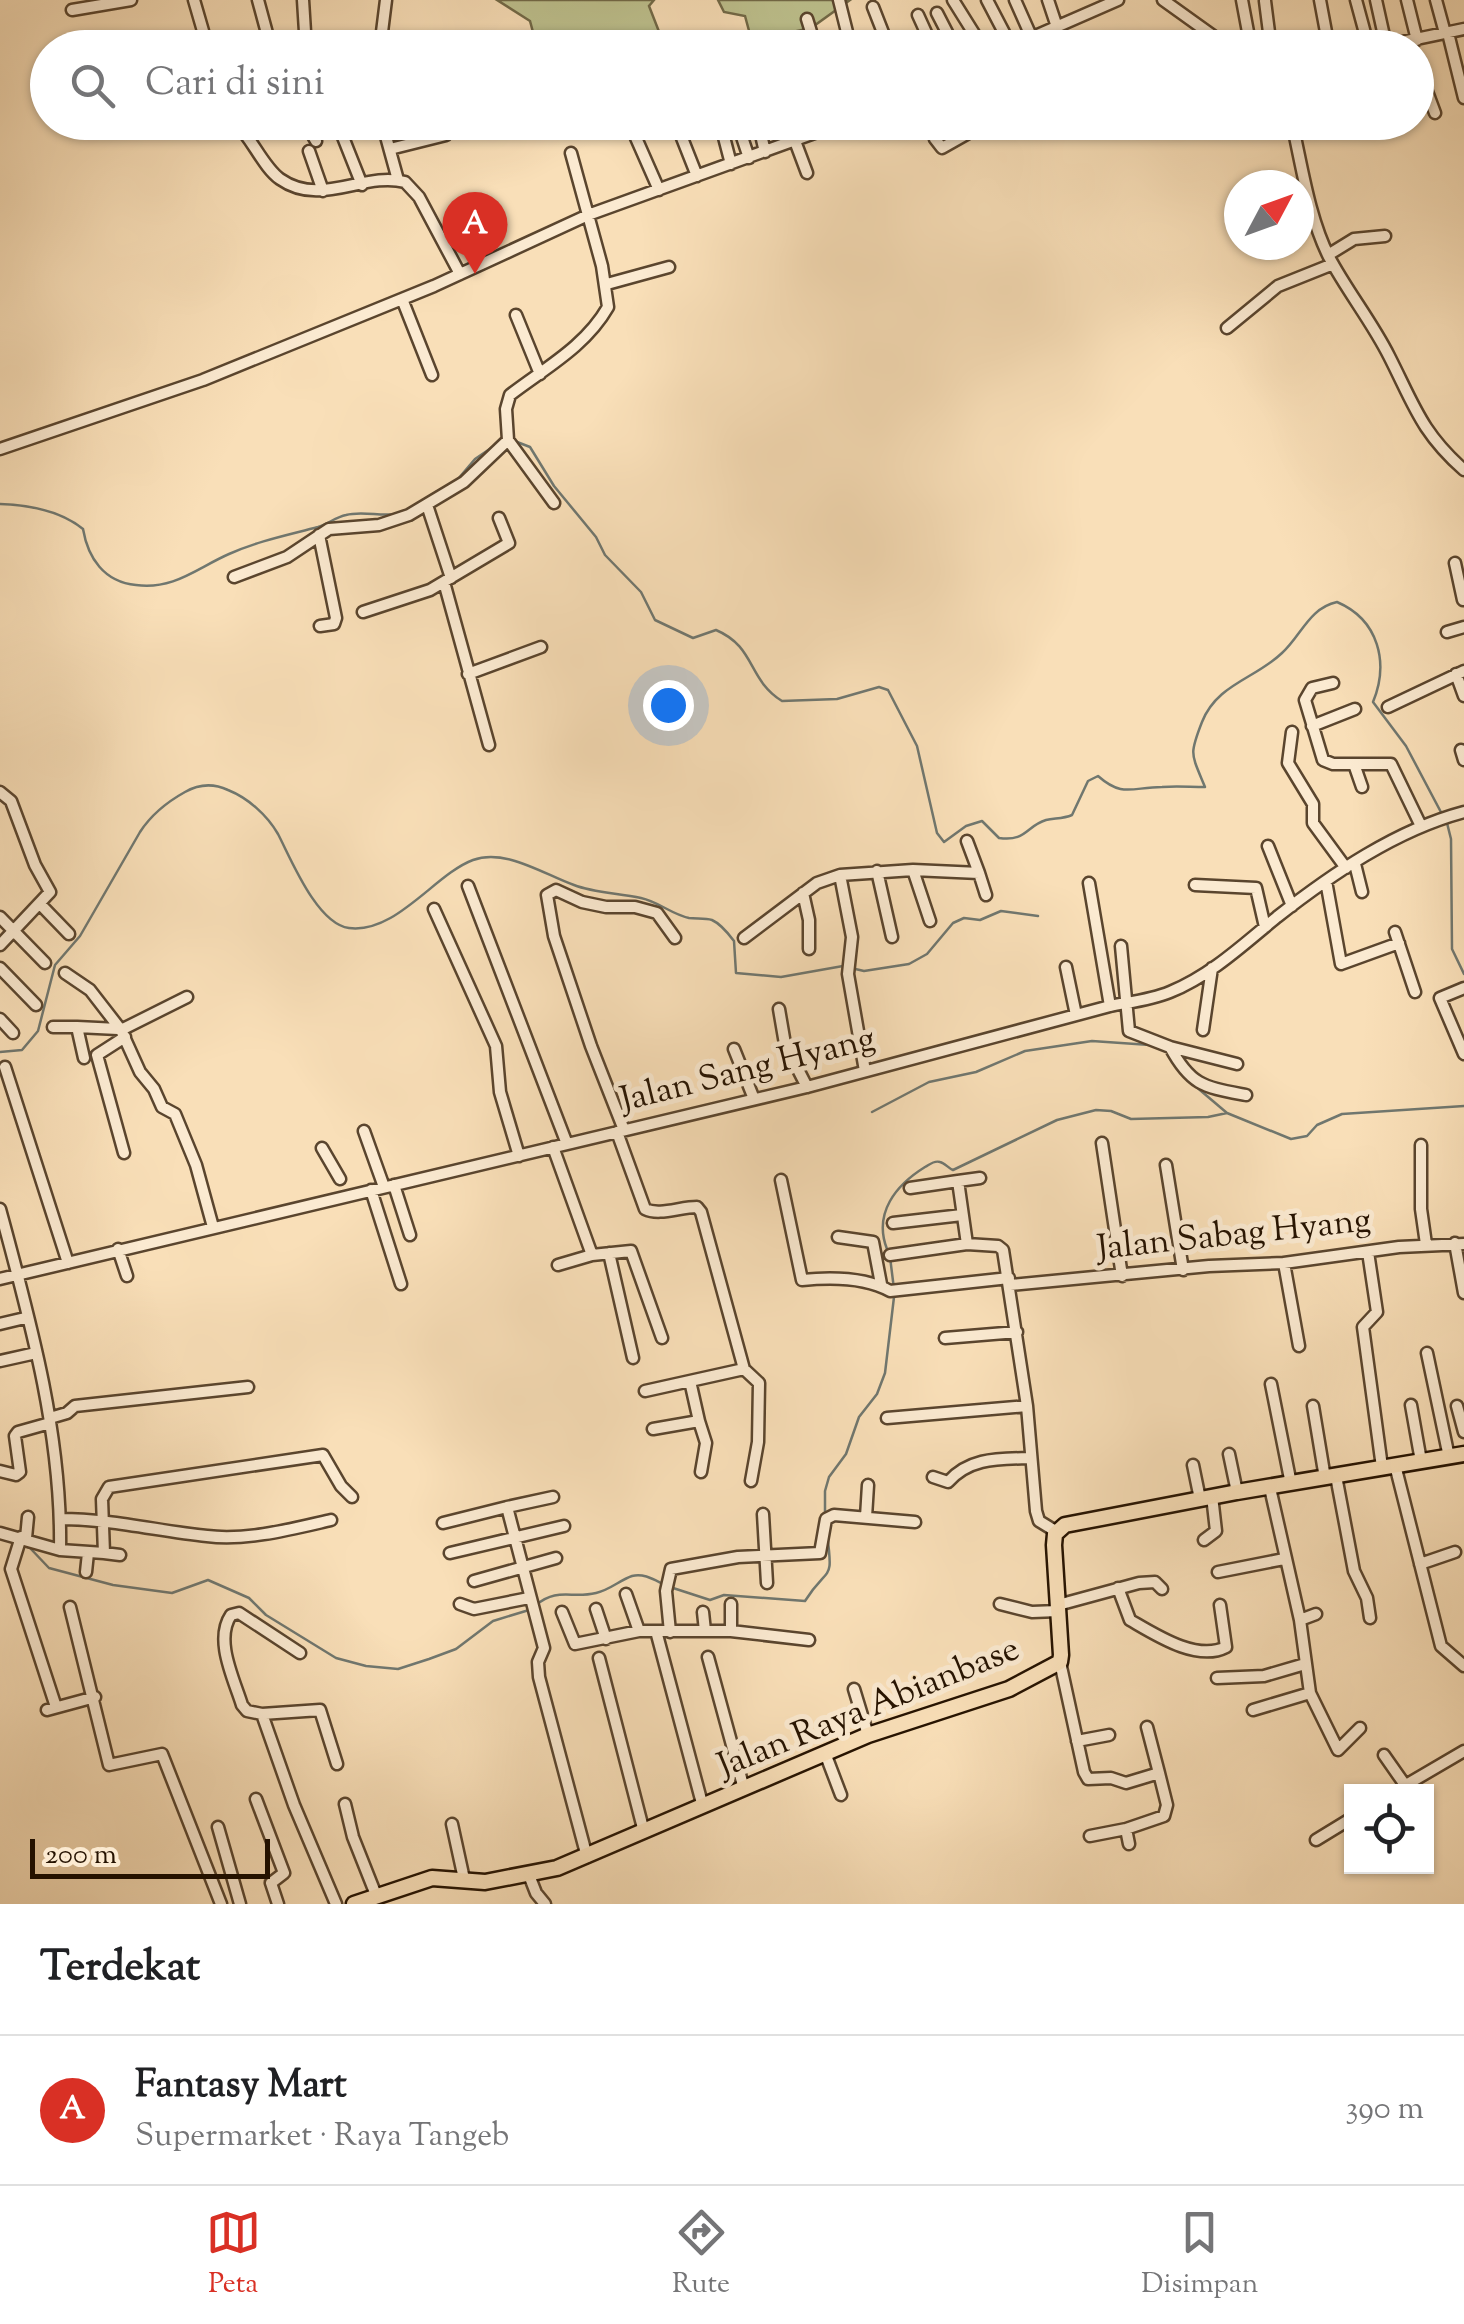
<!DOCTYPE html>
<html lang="id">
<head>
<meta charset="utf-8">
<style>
  :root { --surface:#fff; --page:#f2f2f2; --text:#202124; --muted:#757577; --line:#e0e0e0; --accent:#d93025 }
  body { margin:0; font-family:"Sorts Mill Goudy",serif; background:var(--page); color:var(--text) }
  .controls { position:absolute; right:30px; bottom:30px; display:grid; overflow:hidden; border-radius:0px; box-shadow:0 2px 8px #0004 }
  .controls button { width:90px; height:90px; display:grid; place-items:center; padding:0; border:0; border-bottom:2px solid var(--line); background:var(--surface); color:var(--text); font:50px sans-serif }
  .compass { position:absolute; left:1224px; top:170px; width:90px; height:90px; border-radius:50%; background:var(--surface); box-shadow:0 2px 8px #0004; rotate:49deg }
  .scale { position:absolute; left:30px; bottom:25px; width:240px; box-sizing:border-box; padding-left:10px; border:5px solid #251200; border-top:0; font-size:28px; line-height:35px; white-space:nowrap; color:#251200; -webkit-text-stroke:8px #fbead1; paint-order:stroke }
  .you { position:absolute; left:668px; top:705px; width:35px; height:35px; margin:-25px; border:8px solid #fff; border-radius:50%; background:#1a73e8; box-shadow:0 0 0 15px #1a73e833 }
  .badge { display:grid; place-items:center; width:65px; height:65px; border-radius:50%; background:var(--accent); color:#fff; font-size:32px; font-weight:700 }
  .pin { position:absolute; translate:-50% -82px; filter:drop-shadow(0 2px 5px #0008) }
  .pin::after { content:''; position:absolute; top:52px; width:35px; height:30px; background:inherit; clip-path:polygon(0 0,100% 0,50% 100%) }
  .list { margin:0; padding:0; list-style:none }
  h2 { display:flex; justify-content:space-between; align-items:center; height:130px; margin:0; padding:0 40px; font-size:42px }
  h2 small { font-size:32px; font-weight:400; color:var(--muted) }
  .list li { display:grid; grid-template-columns:65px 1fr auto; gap:30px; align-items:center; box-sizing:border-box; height:150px; padding:0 40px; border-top:2px solid var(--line) }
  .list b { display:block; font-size:38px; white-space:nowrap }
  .list p { margin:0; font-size:32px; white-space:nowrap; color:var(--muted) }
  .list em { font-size:32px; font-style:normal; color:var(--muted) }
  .icon { flex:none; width:55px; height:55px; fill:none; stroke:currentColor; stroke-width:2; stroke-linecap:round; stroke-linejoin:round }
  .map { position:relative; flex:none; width:1464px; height:1904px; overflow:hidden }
  .search { position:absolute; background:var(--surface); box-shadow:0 2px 8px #0004; left:30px; right:30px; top:30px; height:110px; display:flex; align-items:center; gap:25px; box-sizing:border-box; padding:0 35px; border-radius:55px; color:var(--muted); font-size:38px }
  .sheet { height:280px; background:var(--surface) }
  nav { display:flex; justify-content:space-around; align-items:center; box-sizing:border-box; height:140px; border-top:2px solid var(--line); background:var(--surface); font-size:28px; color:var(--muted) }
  nav a { display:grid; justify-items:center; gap:5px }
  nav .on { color:var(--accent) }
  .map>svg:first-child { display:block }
</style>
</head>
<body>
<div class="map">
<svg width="1464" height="1904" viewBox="0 0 1464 1904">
  <rect width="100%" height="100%" fill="#f9dfb8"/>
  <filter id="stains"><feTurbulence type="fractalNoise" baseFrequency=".002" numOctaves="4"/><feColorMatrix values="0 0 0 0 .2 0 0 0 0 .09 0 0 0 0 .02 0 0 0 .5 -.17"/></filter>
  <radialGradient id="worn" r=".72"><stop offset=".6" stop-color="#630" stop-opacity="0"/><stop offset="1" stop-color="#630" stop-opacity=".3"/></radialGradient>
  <!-- green -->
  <path fill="#bec28f" stroke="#726a48" stroke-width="2.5" d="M497,0H654L649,6L665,47H537L530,21Z
    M718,0H850L811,28L774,36L751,38L745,16L724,12Z"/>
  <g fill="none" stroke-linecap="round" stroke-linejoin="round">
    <!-- stream -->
    <path stroke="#70776f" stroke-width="2.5" d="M512,440L530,447L554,486L596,537L605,555L641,592L655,620L693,638L716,630C756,647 747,679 782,701L837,699L879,687L888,690L917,746L937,833L944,842L966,826L982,821L999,838C1026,842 1026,826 1046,820C1055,818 1063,819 1072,815L1088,781L1098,776C1123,798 1132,787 1162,787C1176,786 1190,787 1205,787C1191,753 1189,755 1202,722C1217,684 1255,679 1282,653C1301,636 1309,608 1337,602C1379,620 1389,663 1373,702L1406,746L1443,816
      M458,479L475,459L500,442
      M0,504C28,505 61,511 83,529C88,558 104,582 136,585C174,590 197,568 229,554C258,541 288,535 318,527C328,524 336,517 346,515C363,510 385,518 400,513C414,508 432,493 447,486
      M1447,823L1451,839L1452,949L1464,974
      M851,968L864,971L909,964L927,954L953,923L964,918L980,920L1001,911L1038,916
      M0,1052L22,1050L38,1031L55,965L80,936L140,832C151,815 167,802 185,792C199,784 213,783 228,790C248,798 267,815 278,834C291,859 317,924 349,928C396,934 435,874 473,860C506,848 545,875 574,885C594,893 619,893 641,898C659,902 671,914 689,918C696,919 705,918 712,920C721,924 728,933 734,941L736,973L781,977L843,966
      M1194,1085L1227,1113L1291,1139L1307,1136L1317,1125L1342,1114L1464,1106
      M872,1112L929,1082L976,1072L1025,1051L1092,1041L1150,1045
      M887,1249C873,1213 896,1185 925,1167C929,1165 934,1160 940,1162C945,1163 948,1168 953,1170L1057,1120L1096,1110L1111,1111L1131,1119L1208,1117L1227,1113
      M890,1257L894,1289
      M825,1516V1491L829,1477L846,1454L859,1417L877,1394L885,1373L894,1297
      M21,1545L30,1548L49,1568L113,1585L172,1593L208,1580L249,1598L266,1615L336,1658L366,1666L398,1669L429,1659L456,1649L493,1621L529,1610
      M670,1587L710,1600L724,1595L805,1601C828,1564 834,1585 827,1534
      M536,1605C558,1587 571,1599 596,1593C610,1590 620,1580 632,1576C643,1573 653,1579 663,1584"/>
    <!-- minor casing -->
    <g stroke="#5a452e" stroke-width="15">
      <path id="minor" d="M194,0L203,31L202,48
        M258,0L271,48
        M303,0L306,48
        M839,0L851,48
        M953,0L983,48
        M987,0L1011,46
        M1015,0L1031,36
        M1048,0L1056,24
        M1163,0L1230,48
        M1242,0L1251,48
        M1320,0L1329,48
        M1356,0L1369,48
        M1376,0L1386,45
        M1407,0L1417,40
        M1436,0L1445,33
        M1265,1L1271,48
        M873,7L889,48
        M72,10L131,0
        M937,13L955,48
        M918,15L933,48
        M807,19L816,48
        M1448,33L1464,98
        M784,40L785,48
        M380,48L386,0
        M1008,48L1118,0
        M1373,48L1464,29
        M1416,62L1435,113
        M235,122C252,138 263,167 280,179C321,208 364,171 405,182L419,197L460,274
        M305,122L316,141
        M337,122L362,185
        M382,122L398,180
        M629,122L659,190
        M681,122L682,138L697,176
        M720,122L731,164
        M737,122L749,158
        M758,122L765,152
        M931,122L935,139L942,148L988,122
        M1273,122L1294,132C1303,173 1310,219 1329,257C1347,291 1372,322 1389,356C1414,405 1421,432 1464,470
        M1294,132L1342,123
        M795,141L807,173
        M390,149L446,135
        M309,151L323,191
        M1328,255L1354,239L1385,236
        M607,284L669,267
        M402,299L432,375
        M516,315L540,374
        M1227,328L1278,286L1333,264
        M508,440L554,503
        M0,449L203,380L434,286L588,215L845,122
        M427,505L451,578
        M319,535L336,618L334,624L320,626
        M1455,563L1463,600
        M234,577L287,557L329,529L379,525L409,515L464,482L508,440L506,409L510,395C545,368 585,347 608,307L602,266L571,153
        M444,582L489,745
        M363,612L430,590L509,543L499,518
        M1447,632L1464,627
        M468,674L541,647
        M1456,674L1464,696
        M1333,683L1312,688L1305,700L1323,760L1333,764H1391L1421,826
        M1388,707L1464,671
        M1312,726L1355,709
        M1292,732L1288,763L1313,804V823L1346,868
        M1461,750L1464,760
        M1354,764L1362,787
        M0,792L11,801L35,865L50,892L0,945
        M967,841L979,873
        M1268,846L1292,906
        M1355,864L1362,892
        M913,870L930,921
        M877,871L892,937
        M1326,881L1341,964L1399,943
        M1089,883L1110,1006
        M1195,885L1256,888L1265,927
        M468,886L567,1144
        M803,893L809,920V949
        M40,904L69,934
        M434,909L496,1046L500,1092L519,1156
        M0,917L45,963
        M1395,932L1415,992
        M744,938L817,883L840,875
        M1121,946L1129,1031L1170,1047C1191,1086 1204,1087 1246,1095
        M1066,967L1076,1015
        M0,968L36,1005
        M65,973L90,990L121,1030L140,1072L154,1089L162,1107L175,1114L196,1165L213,1227
        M1464,988L1440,998L1464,1054
        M779,1009L785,1044L807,1087
        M0,1019L13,1033
        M53,1027H77
        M121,1030L187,997
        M1203,1030L1212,968
        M1170,1047L1237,1064
        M734,1049L754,1099
        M84,1058L77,1027L118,1029
        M5,1067L68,1263
        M865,1071L848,974L852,937L840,875L913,870L979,873L986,895
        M624,1130L591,1046L554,936L547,895L556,890L582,902L606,907H635L657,913L675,938
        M364,1131L384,1187
        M617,1132L645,1209C659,1216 680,1207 697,1207L701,1212L744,1369L690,1381L699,1421L653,1429
        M1102,1143L1122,1276
        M1421,1145V1209L1426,1244
        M553,1147L592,1255L631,1251L662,1338
        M322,1148L340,1179
        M124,1153L97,1055L125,1037
        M1166,1165L1183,1270
        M781,1180L802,1280C832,1277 865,1277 890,1291L1009,1278
        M958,1181L980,1178
        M394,1185L410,1235
        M910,1188L958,1181L967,1244
        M371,1190L401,1284
        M0,1209C30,1320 62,1434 60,1550L0,1533
        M893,1223L962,1215
        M838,1237L873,1242L881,1284
        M1455,1243L1464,1293
        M118,1249L127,1276
        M1368,1252L1377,1312L1363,1327L1382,1467
        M609,1253L633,1358
        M890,1255L967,1244L998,1246L1003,1250L1027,1406L1036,1511L1039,1521L1057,1532
        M1284,1263L1299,1346
        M558,1265L592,1255
        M0,1279L807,1087L1110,1006C1130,1002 1151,1000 1170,992C1210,976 1244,944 1277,917C1332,874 1396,830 1464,812
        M1010,1285L1209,1266L1284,1263L1399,1247L1464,1244
        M0,1324L25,1318
        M945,1338L1017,1332
        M1427,1353L1449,1457
        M0,1361L36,1353
        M744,1369L759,1383L758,1442L751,1481
        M1271,1384L1291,1484
        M645,1391L690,1381
        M1411,1405L1421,1461
        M1313,1406L1325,1478
        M1457,1406L1464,1432
        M50,1418L67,1413L75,1406L248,1387
        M887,1418L1027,1406
        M699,1421L706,1443L701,1472
        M1229,1454L1237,1492
        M1193,1465L1200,1499
        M1395,1465L1441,1646L1464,1666
        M0,1471L16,1475L20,1472L15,1436L18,1432L50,1423
        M1336,1476L1354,1571L1367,1598L1370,1618
        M933,1477L948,1482C970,1457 999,1459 1031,1458
        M1270,1488L1300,1620L1310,1693L1338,1750L1360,1728
        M553,1497L507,1507L544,1648L538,1662L539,1677L587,1857
        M763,1514L767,1583
        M866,1517L868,1485
        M61,1519C111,1519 158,1531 207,1536C247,1541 292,1529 331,1520
        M443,1523L507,1507
        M21,1537L11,1569L56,1707
        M26,1538L28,1517
        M1204,1540L1216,1531L1212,1496
        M60,1550L104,1553L102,1499L109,1487L323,1455L341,1486L352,1497
        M104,1553L120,1555
        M450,1553L564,1526
        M1420,1564L1455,1552
        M86,1572L88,1553
        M1218,1572L1284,1559
        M474,1581L556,1558
        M1118,1588L1130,1620C1156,1635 1197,1662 1226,1647L1220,1605
        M626,1594L639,1631
        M460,1604L474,1609L529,1598
        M1000,1604L1032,1612L1058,1611
        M1058,1605L1139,1583L1155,1582L1162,1589
        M70,1607L109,1765L162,1754L221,1904
        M596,1609L606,1639
        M562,1612L575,1644L639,1631H731L809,1640
        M703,1612L705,1631
        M1300,1620L1316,1614
        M656,1631L703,1807
        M731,1631V1604
        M670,1632L666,1591L671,1569L738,1557L820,1553L826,1519L834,1515L915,1522
        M300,1653L239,1613L231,1615C214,1640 234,1679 242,1705L247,1711L262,1714L294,1805L336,1904
        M708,1657L744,1789
        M599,1658L644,1832
        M1060,1662L1084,1772L1088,1779L1111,1778L1126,1783L1159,1773L1147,1727
        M1217,1678L1264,1676L1305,1664
        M854,1689L868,1735
        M47,1710L95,1697
        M1253,1710L1310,1693
        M262,1714L320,1710L337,1764
        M1077,1741L1109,1735
        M825,1753L841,1795
        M1384,1755L1405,1785
        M1394,1792L1464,1751
        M256,1799L284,1873L271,1883L278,1904
        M345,1804L353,1837L376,1895
        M452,1824L464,1879
        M218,1827L240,1904
        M1126,1829L1129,1844
        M1090,1836L1126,1829L1164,1816L1167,1805L1159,1773
        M1316,1840L1352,1818
        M529,1875L536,1893L545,1904"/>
    </g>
    <!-- major casing -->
    <g stroke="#251200" stroke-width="19">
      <path id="major" d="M354,1904L432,1878L485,1882L557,1868L868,1735L1009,1689L1060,1662L1061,1655L1054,1545L1055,1534L1065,1525L1237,1492L1464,1454"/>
    </g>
    <!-- minor -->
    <use href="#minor" stroke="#fbead1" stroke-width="10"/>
    <!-- major -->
    <use href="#major" stroke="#f9dfb8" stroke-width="14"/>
  </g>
  <g text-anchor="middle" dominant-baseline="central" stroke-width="10" stroke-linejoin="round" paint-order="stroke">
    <!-- street labels -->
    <g font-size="35" fill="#251200" stroke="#fbead1">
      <text transform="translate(748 1071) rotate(-14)">Jalan Sang Hyang</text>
      <text transform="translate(1234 1236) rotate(-6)">Jalan Sabag Hyang</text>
      <text transform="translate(869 1709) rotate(-22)">Jalan Raya Abianbase</text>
    </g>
  </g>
  <rect width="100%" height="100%" filter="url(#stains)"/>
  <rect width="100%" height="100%" fill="url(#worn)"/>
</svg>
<div class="controls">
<button><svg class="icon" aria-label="locate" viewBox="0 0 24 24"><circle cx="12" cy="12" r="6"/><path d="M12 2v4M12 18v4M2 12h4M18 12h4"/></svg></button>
</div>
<svg class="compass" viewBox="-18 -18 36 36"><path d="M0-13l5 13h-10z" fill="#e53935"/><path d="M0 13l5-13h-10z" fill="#757577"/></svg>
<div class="scale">200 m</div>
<div class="you"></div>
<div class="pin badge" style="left:475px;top:274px">A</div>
<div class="search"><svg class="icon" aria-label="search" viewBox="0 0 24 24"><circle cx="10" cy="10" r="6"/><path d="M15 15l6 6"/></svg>Cari di sini</div>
</div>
<section class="sheet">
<h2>Terdekat<small></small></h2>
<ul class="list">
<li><span class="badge">A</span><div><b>Fantasy Mart</b><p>Supermarket · Raya Tangeb</p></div><em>390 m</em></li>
</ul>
</section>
<nav>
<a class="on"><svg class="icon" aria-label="map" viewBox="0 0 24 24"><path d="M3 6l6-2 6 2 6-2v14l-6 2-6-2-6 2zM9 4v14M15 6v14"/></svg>Peta</a>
<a><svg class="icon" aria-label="directions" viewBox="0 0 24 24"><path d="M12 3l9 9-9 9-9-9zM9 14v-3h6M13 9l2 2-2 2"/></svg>Rute</a>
<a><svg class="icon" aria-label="saved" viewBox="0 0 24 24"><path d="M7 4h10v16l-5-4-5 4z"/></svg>Disimpan</a>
</nav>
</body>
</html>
